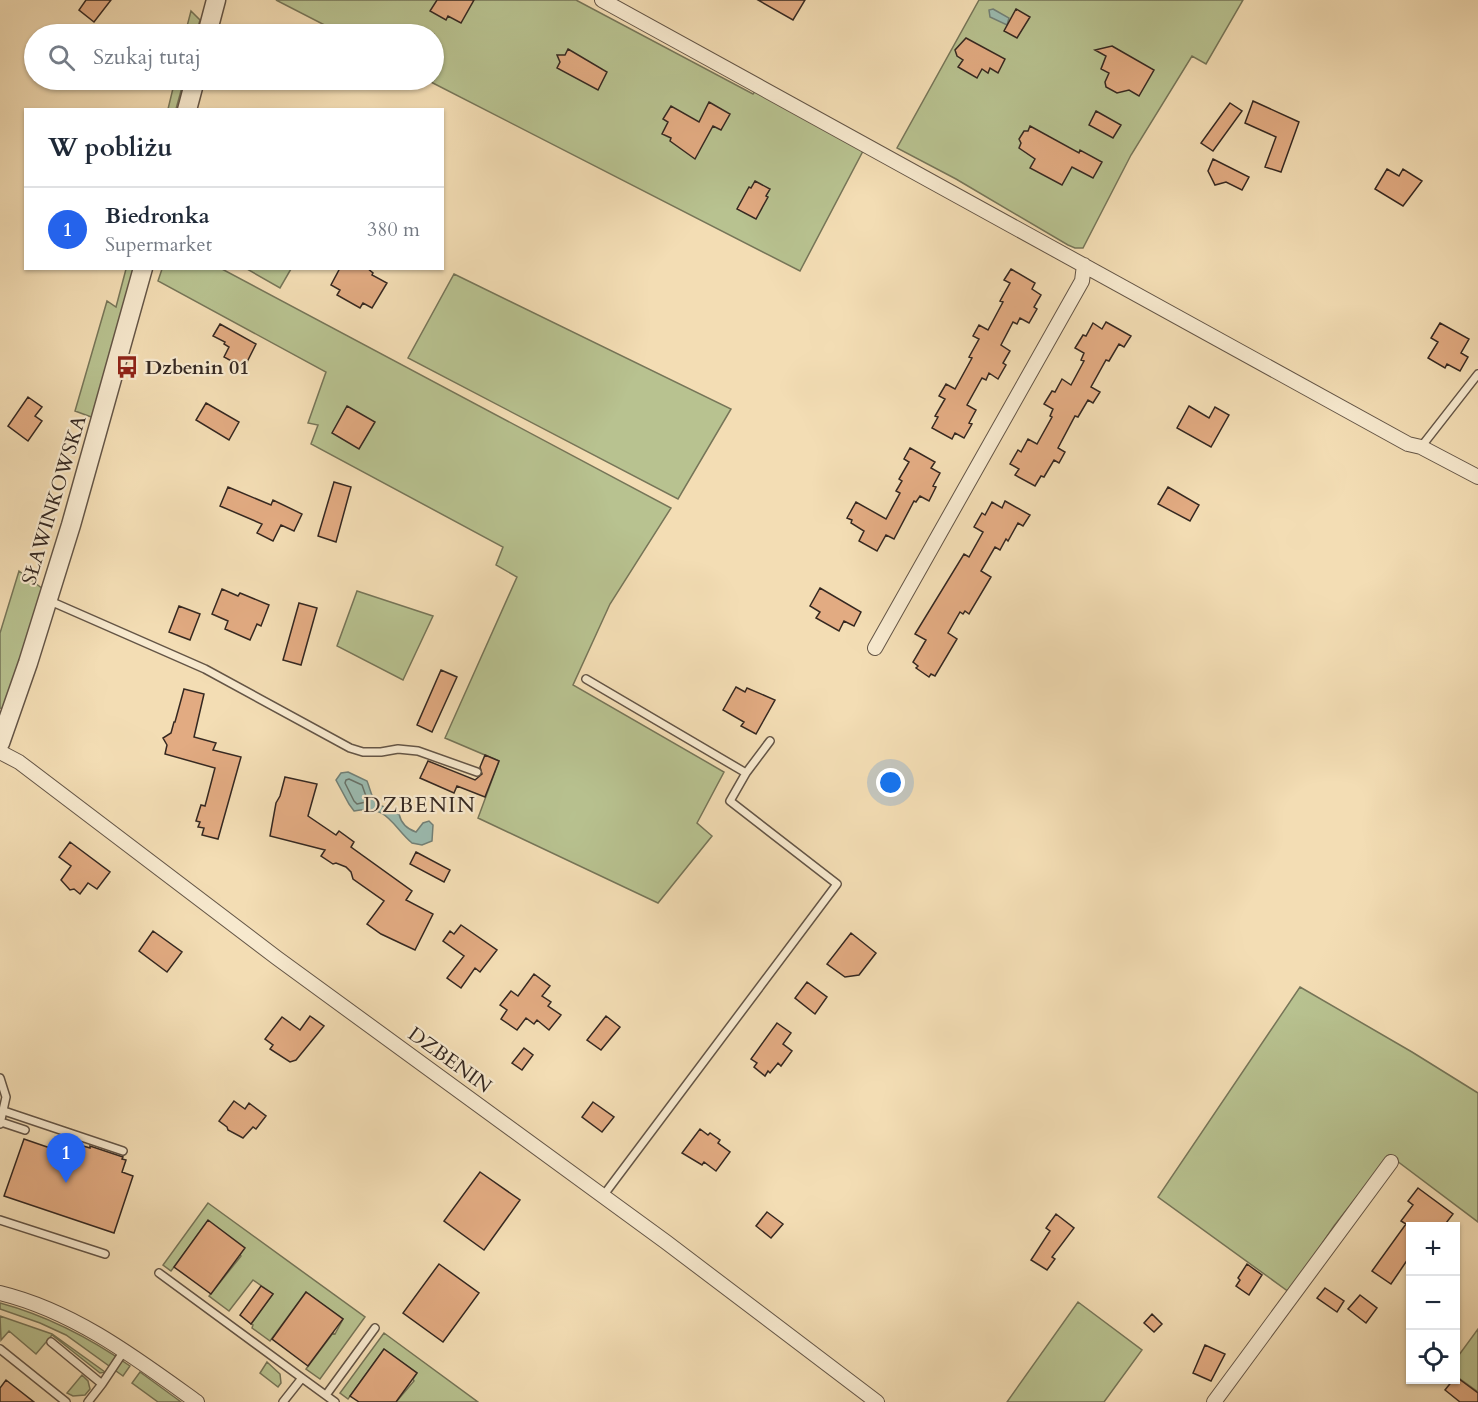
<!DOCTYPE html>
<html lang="pl">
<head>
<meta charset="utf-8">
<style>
  :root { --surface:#fff; --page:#f2f2f3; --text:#1f2937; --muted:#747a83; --line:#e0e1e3; --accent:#2563eb }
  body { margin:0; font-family:Cardo,serif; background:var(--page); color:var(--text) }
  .controls { position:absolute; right:18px; bottom:18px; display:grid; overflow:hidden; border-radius:0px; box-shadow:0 2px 4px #0004 }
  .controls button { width:54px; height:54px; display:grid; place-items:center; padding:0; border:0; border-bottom:2px solid var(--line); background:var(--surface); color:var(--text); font:30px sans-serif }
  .you { position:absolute; left:891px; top:783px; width:21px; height:21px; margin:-15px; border:4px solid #fff; border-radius:50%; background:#1a73e8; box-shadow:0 0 0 9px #1a73e833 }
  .badge { display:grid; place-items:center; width:39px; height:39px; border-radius:50%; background:var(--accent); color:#fff; font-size:20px; font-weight:700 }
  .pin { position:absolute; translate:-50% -50px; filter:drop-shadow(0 2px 3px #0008) }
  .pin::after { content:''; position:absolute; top:32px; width:21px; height:18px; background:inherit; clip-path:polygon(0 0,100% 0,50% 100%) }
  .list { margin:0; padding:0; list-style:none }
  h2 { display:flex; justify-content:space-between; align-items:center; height:78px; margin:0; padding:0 24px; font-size:26px }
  h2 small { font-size:20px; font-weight:400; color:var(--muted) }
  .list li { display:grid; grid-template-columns:39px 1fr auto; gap:18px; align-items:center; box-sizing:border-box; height:84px; padding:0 24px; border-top:2px solid var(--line) }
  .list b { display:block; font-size:22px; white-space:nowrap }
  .list p { margin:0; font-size:20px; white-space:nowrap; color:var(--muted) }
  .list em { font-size:20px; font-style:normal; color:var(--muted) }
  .icon { flex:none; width:33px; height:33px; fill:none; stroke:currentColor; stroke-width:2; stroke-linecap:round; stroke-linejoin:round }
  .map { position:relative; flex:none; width:1478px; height:1402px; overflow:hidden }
  .search { position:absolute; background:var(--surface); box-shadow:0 2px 4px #0004; left:24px; top:24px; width:420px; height:66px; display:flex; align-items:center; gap:15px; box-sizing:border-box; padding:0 21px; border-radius:33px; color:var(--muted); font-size:22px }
  .panel { position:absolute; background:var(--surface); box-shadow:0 2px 4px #0004; left:24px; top:108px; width:420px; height:162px; border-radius:0px }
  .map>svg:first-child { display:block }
</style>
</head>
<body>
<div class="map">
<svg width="1478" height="1402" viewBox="0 0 1478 1402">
  <rect width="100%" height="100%" fill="#f3ddb4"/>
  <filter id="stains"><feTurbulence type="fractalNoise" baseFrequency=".00333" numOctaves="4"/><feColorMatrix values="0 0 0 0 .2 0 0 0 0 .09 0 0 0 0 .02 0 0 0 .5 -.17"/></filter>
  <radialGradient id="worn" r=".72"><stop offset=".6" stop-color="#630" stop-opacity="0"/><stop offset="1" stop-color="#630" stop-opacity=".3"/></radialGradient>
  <!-- green -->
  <path fill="#b8c290" stroke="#767558" stroke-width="1.5" d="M276,0H576L753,94L756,90L863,151L800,271L427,80H434V34H342Z
    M979,0H1243L1206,64L1192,56L1131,155L1083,248H1075L1068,245L956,179L897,148Z
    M191,11L200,20L196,34H185Z
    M175,80H184L176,109H168Z
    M126,269H134L94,418L75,411L107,301L116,307Z
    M162,269H222L671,508L610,604L573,685L724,772L697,823L712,836L658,903L478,818L499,761L445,738L517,577L496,565L503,547L311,444L318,425L308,423L326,372L158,281Z
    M247,269H291L280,288Z
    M454,274L731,409L678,499L408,358Z
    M19,571L43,589L7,711L0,708V633Z
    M357,591L433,616L403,680L337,646Z
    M1300,987L1412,1052L1478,1093V1222L1389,1155L1334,1226L1289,1292L1158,1197Z
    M208,1203L365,1317L320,1379L306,1369L333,1333L335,1334L343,1319L306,1292L270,1341L252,1328L253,1325L251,1324L273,1294L253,1280L229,1311L209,1296L241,1256L208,1221L171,1271L163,1265Z
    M1078,1302L1142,1350L1104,1402H1007Z
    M0,1303C48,1316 90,1338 130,1366L123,1376L66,1335L40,1323L0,1309Z
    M0,1316L52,1334L105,1372L100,1373L52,1335L36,1354L9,1331L1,1340Z
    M1478,1329V1392L1456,1376V1359Z
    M384,1333L478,1402H396L414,1381L413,1379L417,1373L384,1349L348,1399L340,1393Z
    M267,1362L280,1374L281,1383L278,1387L260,1373Z
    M140,1372L177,1399L181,1402H158L132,1383Z
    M82,1375L88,1381L90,1389L85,1395L73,1396L67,1393Z"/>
  <!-- water -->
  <path fill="#9bbbb0" stroke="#728077" stroke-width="1.5" d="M993,9L1009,18L1007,25L990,17L989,10Z
    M348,772L367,781C372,793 372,807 388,807L390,811L399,814C401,823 407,829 416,832L423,823L429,821L433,825L432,841L422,845L412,843C392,826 387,803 354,811L349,804L336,780L341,773Z"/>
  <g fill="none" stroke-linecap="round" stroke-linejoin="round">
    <!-- shore -->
    <path stroke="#687268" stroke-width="1.5" d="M349,779L362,785L367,799L366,802L357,804L354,801L345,783L346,780Z"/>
  </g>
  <!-- building -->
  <path fill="#e2ab82" stroke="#352821" stroke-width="1.5" d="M86,0H111L94,22L79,10Z
    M437,0H474L461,23L448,16L446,20L430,11Z
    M758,0H805L793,20Z
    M1016,9L1030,17L1017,38L1004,31Z
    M966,38L1005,59L998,73L990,68L988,73L982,69L977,78L958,67L963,60L957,56L955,50Z
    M1112,46L1154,70L1139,96L1129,90L1117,93L1106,87L1105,82L1109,73L1101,69L1106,56L1095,50Z
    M568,49L607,72L598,90L557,68L560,62L557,55H565Z
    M1253,101L1299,122L1281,172L1265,167L1276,137L1245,123Z
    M709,102L730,114L721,130L713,126L695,159L670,141L671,138L662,134L668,122L663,119L671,106L699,122Z
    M1230,103L1242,111L1213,151L1201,143Z
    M1096,111L1121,125L1113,138L1089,125Z
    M1030,126L1079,153L1080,150L1102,162L1093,178L1072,167L1062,185L1030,168L1035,159L1019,148L1021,143L1019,139L1024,131H1028Z
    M1213,159L1249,177L1242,190L1226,182L1215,185L1208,171Z
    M1387,169L1399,176L1403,169L1422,181L1403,206L1375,189Z
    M755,181L770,189L766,196L768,197L756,219L737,209L749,187L751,188Z
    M340,268H367L373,273L372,275L387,283L372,308L363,303L360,308L337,295L340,290L331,285Z
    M1011,269L1035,283L1032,289L1041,295L1034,307L1037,309L1029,323L1020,318L1017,324L1013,322L1001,345L1010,351L1003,363L1006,365L998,379L989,373L986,380L982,378L967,405L976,410L969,423L972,424L964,438L955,433L952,439L932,428L938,417L935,416L945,399L939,396L946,384L955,389L972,358L969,357L979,339L973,336L979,325L988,330L1003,302L1000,301L1010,283L1004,280Z
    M1106,322L1131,336L1124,347L1119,344L1109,361L1106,360L1091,387L1100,392L1093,403L1088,400L1078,417L1075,416L1058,448L1065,452L1059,463L1054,460L1044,477L1041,476L1035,486L1015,475L1019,469L1010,464L1018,450L1021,452L1028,439L1037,444L1052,417L1050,416L1053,409L1044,404L1052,391L1055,392L1062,379L1071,385L1084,361L1081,360L1084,353L1075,348L1083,335L1086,336L1093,323L1102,329Z
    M1440,323L1469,339L1461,353L1468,357L1460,371L1447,364L1445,368L1428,358L1438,342L1431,338Z
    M220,324L256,344L244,368L224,357L229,347L224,344L225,342L213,336Z
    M28,397L42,407L35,416L42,421L28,441L8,426Z
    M206,403L239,422L229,440L196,420Z
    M347,406L375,422L359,449L332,433Z
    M1189,406L1209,418L1215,407L1229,415L1211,447L1177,428Z
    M910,448L935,462L931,468L940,473L933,486L936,487L929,501L920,496L916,502L914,501L894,539L886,535L877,551L859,541L864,531L851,523L852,520L847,518L856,502L886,519L900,493L896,491L902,481L899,479L909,462L904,459Z
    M334,482L351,487L336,542L318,536Z
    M228,487L271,505L273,500L302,514L294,531L281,525L273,541L257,533L262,524L220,506Z
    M1168,487L1199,505L1190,521L1158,504Z
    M1005,501L1030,515L1023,526L1018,523L1008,541L1006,539L1000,550L995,547L981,571L991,577L969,614L965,611L963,614L960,612L948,633L957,639L935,676L931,674L929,677L916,668L918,666L913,662L926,640L915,634L964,554L969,557L983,532L974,527L982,513L985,515L992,502L1002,508Z
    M820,588L861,612L854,626L844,621L839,631L816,618L820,612L810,606Z
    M222,589L238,596L240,593L269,605L261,626L257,624L250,640L225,629L228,621L212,614Z
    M299,603L317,608L301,665L283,660Z
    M179,606L200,614L190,640L169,632Z
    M441,670L457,677L432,732L417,725Z
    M736,687L745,692L747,688L775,700L756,734L741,726L744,722L723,710Z
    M184,689L204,694L194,737L216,743L213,750L241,757L218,839L202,835L204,828L198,827L200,822L196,821L201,805L205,806L215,768L165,754L167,745L163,738L171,733L174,722H175Z
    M485,755L499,761L485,797L457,786L454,793L420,778L428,761L475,780L482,774L480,767Z
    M285,777L317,784L308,816L336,835L339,831L354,842L351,847L412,891L406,900L433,914L415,950L381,934L367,924L384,901L353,879L351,872L346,867L336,863L333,864L321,856L325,850L270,836L276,803L280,796Z
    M70,842L110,872L97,889L88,883L80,894L74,889L70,890L61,880L71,866L59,857Z
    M416,852L450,870L444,882L410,864Z
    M461,925L497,950L480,972L475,968L461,988L447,978L464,956L443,941L450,931L454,934Z
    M153,931L182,952L167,972L139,951Z
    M851,933L876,953L859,975L845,977L827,964Z
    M534,974L550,986L542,996L551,1002L548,1006L561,1015L549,1030L537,1020L534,1024L526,1018L517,1030L501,1019L507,1010L500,1005L511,991L518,996Z
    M807,982L827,997L815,1014L795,998Z
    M310,1016L324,1026L296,1060L290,1062L270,1049L273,1045L265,1039L282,1017L300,1030Z
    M606,1016L620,1027L601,1050L587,1040Z
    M777,1023L791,1033L783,1044L792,1051L781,1066L778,1063L770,1073L768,1071L765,1076L754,1067L757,1063L751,1059Z
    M524,1048L533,1055L522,1070L512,1063Z
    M234,1101L245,1109L249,1103L266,1116L256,1129L253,1127L243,1138L228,1130L227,1127L219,1121Z
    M593,1102L614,1117L602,1132L582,1117Z
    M700,1129L708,1135L710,1133L720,1140L718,1143L730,1152L716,1171L704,1162L702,1165L682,1153Z
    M24,1139L79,1158L83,1146L90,1148V1146L123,1157L122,1159L126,1160L122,1172L133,1176L114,1233L4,1196Z
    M480,1172L520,1200L484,1250L444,1221Z
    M1418,1188L1453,1214L1443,1227H1410V1256L1391,1284L1372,1271L1406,1224L1401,1221L1413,1205L1408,1201Z
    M767,1212L783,1224L771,1238L756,1226Z
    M1056,1214L1074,1228L1052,1257L1055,1259L1047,1270L1031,1260L1050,1231L1046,1228Z
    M208,1220L245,1248L211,1294L174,1267Z
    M439,1264L479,1293L443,1342L403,1313Z
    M1247,1264L1262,1275L1249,1295L1236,1286L1240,1280L1238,1278Z
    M261,1286L273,1294L251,1324L240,1315Z
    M1325,1288L1344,1301L1337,1312L1317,1298Z
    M306,1292L343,1319L308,1366L272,1339Z
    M1360,1295L1377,1308L1366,1323L1348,1309Z
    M1152,1314L1162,1324L1154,1332L1144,1323Z
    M1205,1345L1225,1354L1211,1381L1193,1373Z
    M384,1349L417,1373L396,1402H359L350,1396Z
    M1455,1376L1478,1393V1402H1460L1445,1390L1453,1380H1455Z
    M6,1380L34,1402H0V1388Z"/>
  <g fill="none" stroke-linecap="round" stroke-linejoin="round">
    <!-- service casing -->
    <g stroke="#645546" stroke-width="10">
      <path id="service" d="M1421,447L1478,374
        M50,601L205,669L350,748L363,752H381L398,749L418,751L477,772
        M586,679L746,773
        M0,1078L6,1097L0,1124
        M4,1111L123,1151
        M1,1122L25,1130
        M603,1196L837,884L730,801L746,773L770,741
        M0,1220L105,1254
        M159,1273L302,1378
        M51,1342L102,1384L88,1402
        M0,1349L66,1402
        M102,1384L124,1351
        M326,1395L375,1328
        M283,1402L302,1378L335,1402"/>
    </g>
    <!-- minor casing -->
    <g stroke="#645546" stroke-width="16">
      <path id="minor" d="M602,0L1408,444L1421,447L1478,477
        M875,648L1082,281L1084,265
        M0,752L19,762L277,958L666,1242L877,1402
        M0,1293C74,1311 136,1358 197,1402
        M1214,1402L1391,1162"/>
    </g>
    <!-- tertiary casing -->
    <g stroke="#645546" stroke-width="21">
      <path id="tertiary" d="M207,34L216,0
        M187,110L195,80
        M0,743L28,663L71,525L143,268"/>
    </g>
    <!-- service -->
    <use href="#service" stroke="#f7e9ce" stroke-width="7"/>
    <!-- minor -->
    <use href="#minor" stroke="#f7e9ce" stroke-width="14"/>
    <!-- tertiary -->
    <use href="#tertiary" stroke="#f7e9ce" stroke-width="18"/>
  </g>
  <!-- icons -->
  <defs>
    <g id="bus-bare" transform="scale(1.8)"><path d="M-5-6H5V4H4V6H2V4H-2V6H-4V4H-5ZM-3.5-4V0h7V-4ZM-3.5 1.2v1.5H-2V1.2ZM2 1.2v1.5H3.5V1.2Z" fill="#8f2418" stroke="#f7e9ce" stroke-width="2.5" paint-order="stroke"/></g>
  </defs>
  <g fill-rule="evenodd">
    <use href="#bus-bare" x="127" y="367"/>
  </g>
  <g text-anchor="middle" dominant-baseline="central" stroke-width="4.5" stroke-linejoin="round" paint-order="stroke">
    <!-- poi labels -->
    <g font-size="20" font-weight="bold" fill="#352821" stroke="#f7e9ce" text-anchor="start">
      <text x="145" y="367">Dzbenin 01</text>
    </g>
    <!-- street labels -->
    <g font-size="20" fill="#352821" stroke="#f7e9ce">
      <text transform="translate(54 500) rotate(-73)">SŁAWINKOWSKA</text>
      <text transform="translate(450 1060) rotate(36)">DZBENIN</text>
    </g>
    <!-- neighbourhood labels -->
    <g font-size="21" letter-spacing="1.5" fill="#352821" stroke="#f7e9ce">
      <text x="420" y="805">DZBENIN</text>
    </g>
  </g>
  <rect width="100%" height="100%" filter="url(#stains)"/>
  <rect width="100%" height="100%" fill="url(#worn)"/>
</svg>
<div class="controls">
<button>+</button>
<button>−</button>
<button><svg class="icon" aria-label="locate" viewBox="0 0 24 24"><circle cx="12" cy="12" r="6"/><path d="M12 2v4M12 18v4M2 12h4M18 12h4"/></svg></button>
</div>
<div class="you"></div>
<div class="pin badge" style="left:66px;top:1183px">1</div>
<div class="search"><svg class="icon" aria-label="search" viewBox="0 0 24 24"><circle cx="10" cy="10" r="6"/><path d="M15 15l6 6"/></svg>Szukaj tutaj</div>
<section class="panel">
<h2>W pobliżu<small></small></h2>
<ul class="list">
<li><span class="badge">1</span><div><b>Biedronka</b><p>Supermarket</p></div><em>380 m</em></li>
</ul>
</section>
</div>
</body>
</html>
